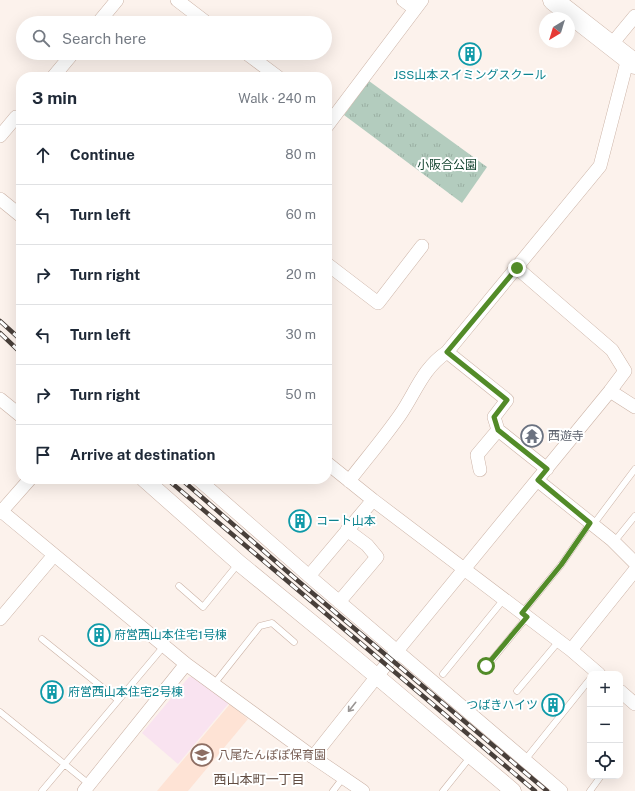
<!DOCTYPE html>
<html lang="en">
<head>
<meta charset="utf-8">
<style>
  :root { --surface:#fff; --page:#f2f2f3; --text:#1f2937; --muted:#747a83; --line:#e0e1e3 }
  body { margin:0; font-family:"Public Sans","Noto Sans JP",sans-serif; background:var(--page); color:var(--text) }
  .controls { position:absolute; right:12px; bottom:12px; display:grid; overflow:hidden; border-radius:8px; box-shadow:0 4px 16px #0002 }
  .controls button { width:36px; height:36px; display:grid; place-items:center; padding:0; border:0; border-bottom:1px solid var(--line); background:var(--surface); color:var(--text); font:20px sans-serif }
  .compass { position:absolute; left:539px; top:12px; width:36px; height:36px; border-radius:50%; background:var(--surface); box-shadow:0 4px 16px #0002; rotate:218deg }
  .stop { position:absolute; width:12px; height:12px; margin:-9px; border:3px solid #528b28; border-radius:50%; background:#fff }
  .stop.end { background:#528b28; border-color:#fff; box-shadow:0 1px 4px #0008 }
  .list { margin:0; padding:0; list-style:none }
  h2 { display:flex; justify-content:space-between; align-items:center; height:52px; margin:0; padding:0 16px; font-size:17px }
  h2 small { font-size:13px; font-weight:400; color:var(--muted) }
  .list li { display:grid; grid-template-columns:26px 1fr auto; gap:12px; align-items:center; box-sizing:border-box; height:60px; padding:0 16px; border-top:1px solid var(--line) }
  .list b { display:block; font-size:15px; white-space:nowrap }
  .list em { font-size:13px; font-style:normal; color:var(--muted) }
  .icon { flex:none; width:22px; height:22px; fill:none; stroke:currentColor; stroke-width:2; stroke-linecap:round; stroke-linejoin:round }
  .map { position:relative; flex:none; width:635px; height:791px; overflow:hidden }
  .search { position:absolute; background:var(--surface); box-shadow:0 4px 16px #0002; left:16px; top:16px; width:316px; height:44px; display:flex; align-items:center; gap:10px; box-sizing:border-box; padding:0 14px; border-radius:22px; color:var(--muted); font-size:15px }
  .panel { position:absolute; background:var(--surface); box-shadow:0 4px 16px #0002; left:16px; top:72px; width:316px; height:412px; border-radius:16px }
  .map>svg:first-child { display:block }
</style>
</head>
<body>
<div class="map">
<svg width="635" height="791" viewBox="0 0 635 791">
  <defs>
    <pattern id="park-tufts" width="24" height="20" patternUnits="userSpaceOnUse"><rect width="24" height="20" fill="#b3ccbe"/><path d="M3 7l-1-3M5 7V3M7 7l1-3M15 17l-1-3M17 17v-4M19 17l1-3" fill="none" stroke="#99aea2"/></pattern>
  </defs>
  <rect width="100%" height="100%" fill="#fcf2ec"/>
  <!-- commercial -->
  <path fill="#f9e3f0" d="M189,677H195L229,703L178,764L142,733Z"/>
  <!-- built -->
  <path fill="#fee3d5" d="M230,704L248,719L188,791H157Z"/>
  <!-- park -->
  <path fill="url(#park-tufts)" d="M369,81L487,167L462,203L344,115Z"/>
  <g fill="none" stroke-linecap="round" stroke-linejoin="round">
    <!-- service casing -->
    <g stroke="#cbb2a5" stroke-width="7">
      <path id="service" d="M593,525L635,469
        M614,542L635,516
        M179,586L203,607L238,564
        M522,613L561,565L590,523
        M42,639L118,700
        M487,666L527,617
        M443,674L504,599
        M214,684L260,626L272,623L294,642
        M517,691L559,641
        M0,712L89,784
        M525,760L590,679
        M42,791L164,646
        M333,791L343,778
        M443,791L471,756
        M590,791L601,776"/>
    </g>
    <!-- minor casing -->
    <g stroke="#cbb2a5" stroke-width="14">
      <path id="minor" d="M177,0L207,23
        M403,0L415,9
        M98,23L117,0
        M611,45L635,16
        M246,53L278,77
        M53,77L73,53
        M327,126L422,0
        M0,136L16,117H21
        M0,199L21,216
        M327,264L378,303L422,246
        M447,352L507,400L494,417L498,430L547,469
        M610,391L635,407
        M0,399L21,416
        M327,463L373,500L571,650L599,674
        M480,470L477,455L498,430
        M198,479L309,576L561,791
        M537,480L612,540L635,563
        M349,481C366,459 384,438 400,415C416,392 422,369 447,352L600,166L628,58
        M0,510L186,664L313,757L363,791
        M0,513L30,479
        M309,576L373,500
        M339,602L377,557L367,545L347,530
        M0,619L54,555
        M571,650L635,570
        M620,691L635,704
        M313,757L397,651L610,391L625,371L612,350L517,268
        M84,791L186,664"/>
    </g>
    <!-- tertiary casing -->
    <g stroke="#cbb2a5" stroke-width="17">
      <path id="tertiary" d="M144,479L239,563L355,658L513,791"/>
    </g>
    <!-- primary casing -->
    <g stroke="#cbb2a5" stroke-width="21">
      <path id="primary" d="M553,0L635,64"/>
    </g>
    <!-- service -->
    <use href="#service" stroke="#fff" stroke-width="6"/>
    <!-- minor -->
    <use href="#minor" stroke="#fff" stroke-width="13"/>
    <!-- tertiary -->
    <use href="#tertiary" stroke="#fff" stroke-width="16"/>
    <!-- primary -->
    <use href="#primary" stroke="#fff" stroke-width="20"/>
    <!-- rail casing -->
    <g stroke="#483f3a" stroke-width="4.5">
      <path id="rail" d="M0,321L21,340
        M0,333L21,353
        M167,479L535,791
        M181,479L297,580L547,791"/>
    </g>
    <!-- rail -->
    <use href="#rail" stroke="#fff" stroke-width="3" stroke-dasharray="9" stroke-linecap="butt"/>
  </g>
  <!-- one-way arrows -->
  <defs><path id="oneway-shaft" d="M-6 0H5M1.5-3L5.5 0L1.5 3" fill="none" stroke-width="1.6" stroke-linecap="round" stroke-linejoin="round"/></defs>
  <use stroke="#999593" href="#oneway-shaft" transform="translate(352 707) rotate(129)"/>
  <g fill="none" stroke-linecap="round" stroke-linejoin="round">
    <!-- route -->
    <path stroke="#528b28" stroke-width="5" d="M486,666L527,617L522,613L561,565L590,523L538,480L547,469L498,430L494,417L507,400L447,352L517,268"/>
  </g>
  <!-- icons -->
  <defs>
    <g id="building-ring" transform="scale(1.15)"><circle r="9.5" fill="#fff" stroke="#0f9aa8" stroke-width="1.5"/><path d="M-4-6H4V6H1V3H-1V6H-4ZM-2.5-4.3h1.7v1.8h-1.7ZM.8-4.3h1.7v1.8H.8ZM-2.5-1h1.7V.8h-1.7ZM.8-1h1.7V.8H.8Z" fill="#0f9aa8"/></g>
    <g id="temple-ring" transform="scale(1.15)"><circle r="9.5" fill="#fff" stroke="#6b7280" stroke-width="1.5"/><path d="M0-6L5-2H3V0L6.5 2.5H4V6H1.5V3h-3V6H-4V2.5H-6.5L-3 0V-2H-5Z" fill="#6b7280"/></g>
    <g id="school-ring" transform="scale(1.15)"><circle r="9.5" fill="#fff" stroke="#8d6e63" stroke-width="1.5"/><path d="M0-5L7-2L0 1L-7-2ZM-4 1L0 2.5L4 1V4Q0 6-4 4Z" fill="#8d6e63"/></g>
  </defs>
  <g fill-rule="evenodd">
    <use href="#building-ring" x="470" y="54"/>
    <use href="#temple-ring" x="532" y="436"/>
    <use href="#building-ring" x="300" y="521"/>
    <use href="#building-ring" x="99" y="635"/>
    <use href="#building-ring" x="52" y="692"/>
    <use href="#building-ring" x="553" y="705"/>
    <use href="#school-ring" x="202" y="755"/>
  </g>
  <g text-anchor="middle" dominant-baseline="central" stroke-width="4" stroke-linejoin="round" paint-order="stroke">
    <!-- culture labels -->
    <g font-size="12" fill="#0d838f" stroke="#fff" text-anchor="start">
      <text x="470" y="75" text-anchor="middle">JSS山本スイミングスクール</text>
      <text x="316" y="521">コート山本</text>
      <text x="114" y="635">府営西山本住宅1号棟</text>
      <text x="68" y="692">府営西山本住宅2号棟</text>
      <text x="538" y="705" text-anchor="end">つばきハイツ</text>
    </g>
    <!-- park labels -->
    <g font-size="12" fill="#10412d" stroke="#fff">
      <text x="447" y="165">小阪合公園</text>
    </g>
    <!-- worship labels -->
    <g font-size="12" fill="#5b616d" stroke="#fff" text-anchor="start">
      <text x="548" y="436">西遊寺</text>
    </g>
    <!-- education labels -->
    <g font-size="12" fill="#785e54" stroke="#fff" text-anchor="start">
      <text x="218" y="755">八尾たんぽぽ保育園</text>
    </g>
    <!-- neighbourhood labels -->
    <g font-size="13" fill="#624d42" stroke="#fff">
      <text x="259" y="779">西山本町一丁目</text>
    </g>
  </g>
</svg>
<div class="controls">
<button>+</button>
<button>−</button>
<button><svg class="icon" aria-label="locate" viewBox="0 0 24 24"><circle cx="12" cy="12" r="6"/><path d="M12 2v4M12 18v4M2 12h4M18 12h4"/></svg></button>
</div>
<svg class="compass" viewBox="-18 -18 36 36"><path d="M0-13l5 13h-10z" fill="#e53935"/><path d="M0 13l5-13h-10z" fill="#747a83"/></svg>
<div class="stop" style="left:486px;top:666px"></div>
<div class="stop end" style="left:517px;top:268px"></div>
<div class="search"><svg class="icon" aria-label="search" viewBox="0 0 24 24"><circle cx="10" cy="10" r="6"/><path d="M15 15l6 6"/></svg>Search here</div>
<section class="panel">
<h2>3 min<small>Walk · 240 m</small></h2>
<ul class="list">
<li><svg class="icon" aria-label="ahead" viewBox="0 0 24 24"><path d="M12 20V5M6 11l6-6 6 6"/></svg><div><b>Continue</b></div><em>80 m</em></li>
<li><svg class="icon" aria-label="left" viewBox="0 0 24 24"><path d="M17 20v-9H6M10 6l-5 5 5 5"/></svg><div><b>Turn left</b></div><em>60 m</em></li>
<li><svg class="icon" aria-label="right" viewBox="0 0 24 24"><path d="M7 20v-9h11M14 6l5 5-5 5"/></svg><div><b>Turn right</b></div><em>20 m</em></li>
<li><svg class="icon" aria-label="left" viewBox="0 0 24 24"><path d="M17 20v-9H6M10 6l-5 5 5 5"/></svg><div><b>Turn left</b></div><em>30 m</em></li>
<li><svg class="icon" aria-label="right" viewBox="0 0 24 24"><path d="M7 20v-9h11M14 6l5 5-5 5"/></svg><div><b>Turn right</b></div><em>50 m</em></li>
<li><svg class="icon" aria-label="arrive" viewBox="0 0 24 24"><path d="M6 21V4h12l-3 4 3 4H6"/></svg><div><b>Arrive at destination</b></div></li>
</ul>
</section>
</div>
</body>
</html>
